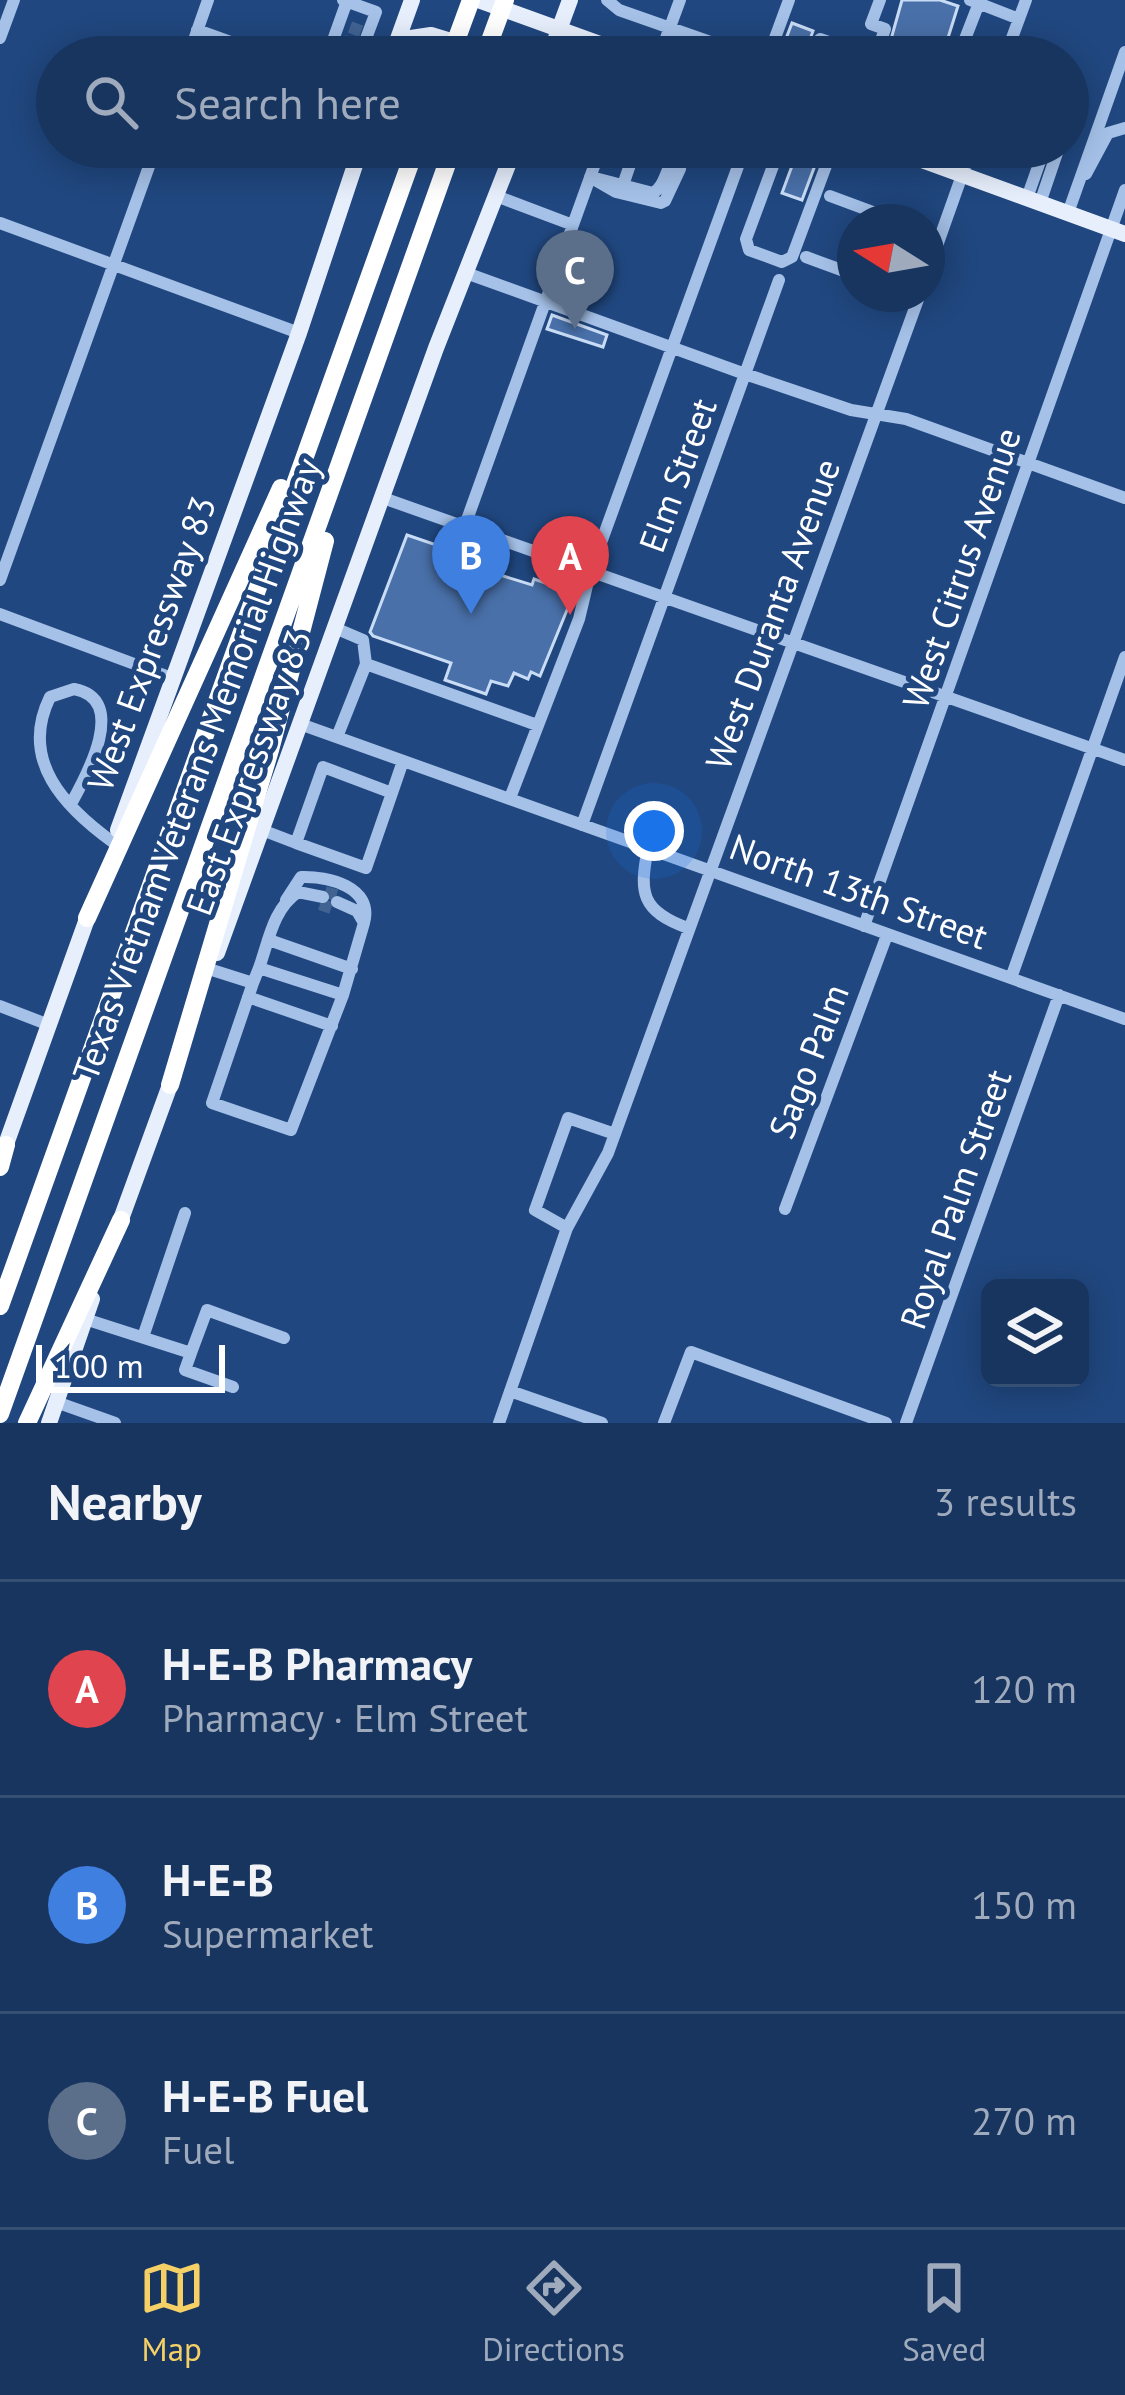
<!DOCTYPE html>
<html lang="en">
<head>
<meta charset="utf-8">
<style>
  :root { --surface:#18355f; --page:#254068; --text:#f1f3f6; --muted:#9fabbd; --line:#365074; --accent:#f5d066 }
  body { margin:0; font-family:"PT Sans",sans-serif; background:var(--page); color:var(--text) }
  .controls { position:absolute; right:36px; bottom:36px; display:grid; overflow:hidden; border-radius:18px; box-shadow:0 6px 30px #0003 }
  .controls button { width:108px; height:108px; display:grid; place-items:center; padding:0; border:0; border-bottom:3px solid var(--line); background:var(--surface); color:var(--text); font:60px sans-serif }
  .compass { position:absolute; left:837px; top:204px; width:108px; height:108px; border-radius:50%; background:var(--surface); box-shadow:0 6px 30px #0003; rotate:281deg }
  .scale { position:absolute; left:36px; bottom:30px; width:189px; box-sizing:border-box; padding-left:12px; border:6px solid #fff; border-top:0; font-size:33px; line-height:42px; white-space:nowrap; color:#fff; -webkit-text-stroke:9px #20477f; paint-order:stroke }
  .you { position:absolute; left:654px; top:831px; width:42px; height:42px; margin:-30px; border:9px solid #fff; border-radius:50%; background:#1a73e8; box-shadow:0 0 0 18px #1a73e833 }
  .badge { display:grid; place-items:center; width:78px; height:78px; border-radius:50%; background:var(--accent); color:#fff; font-size:39px; font-weight:700 }
  .pin { position:absolute; translate:-50% -99px; filter:drop-shadow(0 3px 6px #0008) }
  .pin::after { content:''; position:absolute; top:63px; width:42px; height:36px; background:inherit; clip-path:polygon(0 0,100% 0,50% 100%) }
  .list { margin:0; padding:0; list-style:none }
  h2 { display:flex; justify-content:space-between; align-items:center; height:156px; margin:0; padding:0 48px; font-size:51px }
  h2 small { font-size:39px; font-weight:400; color:var(--muted) }
  .list li { display:grid; grid-template-columns:78px 1fr auto; gap:36px; align-items:center; box-sizing:border-box; height:216px; padding:0 48px; border-top:3px solid var(--line) }
  .list b { display:block; font-size:45px; white-space:nowrap }
  .list p { margin:0; font-size:39px; white-space:nowrap; color:var(--muted) }
  .list em { font-size:39px; font-style:normal; color:var(--muted) }
  .icon { flex:none; width:66px; height:66px; fill:none; stroke:currentColor; stroke-width:2; stroke-linecap:round; stroke-linejoin:round }
  .map { position:relative; flex:none; width:1125px; height:1423px; overflow:hidden }
  .search { position:absolute; background:var(--surface); box-shadow:0 6px 30px #0003; left:36px; right:36px; top:36px; height:132px; display:flex; align-items:center; gap:30px; box-sizing:border-box; padding:0 42px; border-radius:66px; color:var(--muted); font-size:45px }
  .sheet { height:804px; background:var(--surface) }
  nav { display:flex; justify-content:space-around; align-items:center; box-sizing:border-box; height:168px; border-top:3px solid var(--line); background:var(--surface); font-size:33px; color:var(--muted) }
  nav a { display:grid; justify-items:center; gap:6px }
  nav .on { color:var(--accent) }
  .map>svg:first-child { display:block }
</style>
</head>
<body>
<div class="map">
<svg width="1125" height="1423" viewBox="0 0 1125 1423">
  <rect width="100%" height="100%" fill="#20477f"/>
  <!-- building -->
  <path fill="#4970a9" stroke="#c9dcf6" stroke-width="3" d="M902,0H940L958,6L942,57H886Z
    M792,23L813,31L804,56L779,57Z
    M799,147L820,152L802,200L782,193Z
    M552,315L607,335L603,347L547,329Z
    M407,535L445,548L475,547L489,556L500,575L532,585L534,579L574,593L540,676L531,672L528,679L514,673L508,686L491,681L486,694L445,680L451,663L373,636L370,632Z"/>
  <g fill="none" stroke-linecap="round" stroke-linejoin="round">
    <!-- minor-tunnel -->
    <path stroke="#416392" stroke-width="12" stroke-dasharray="12 6" stroke-linecap="butt" d="M350,27L363,32
      M344,41L358,46
      M340,55L346,57
      M325,892L339,896
      M320,904L334,909"/>
    <!-- minor -->
    <path stroke="#a5c1e8" stroke-width="12" d="M343,0L376,12L359,57
      M607,0L619,10L753,57
      M970,0L1019,19
      M197,30L272,57
      M0,38L14,0
      M188,57L208,0
      M327,57L347,1
      M659,57L680,0
      M768,57L789,0
      M814,57L820,39L852,50L850,57
      M875,57L885,29L871,24L880,0
      M958,57L979,3
      M1005,57L1026,0
      M1068,75L1079,90L1068,121
      M780,147L746,239L749,250L782,262L792,257L833,147
      M1010,147L1041,159
      M1086,174L1108,133L1125,128
      M590,177L616,192L661,203L665,201L680,169L682,147
      M591,177L653,193C667,185 665,164 679,155
      M621,191L636,147
      M496,196L573,225
      M830,196L900,222
      M1027,198L1045,147
      M1040,203L1059,147
      M1068,213L1125,52
      M0,223L299,333
      M806,257L855,275
      M466,273L745,374L851,410L906,419L1125,498
      M927,274L972,147
      M383,498L1125,760
      M464,528L601,147
      M0,580L156,147
      M0,614L172,678
      M335,628L363,640L366,664
      M300,724L1125,1019
      M337,737L366,664L537,725
      M392,793L403,761
      M510,798L579,619L590,573L745,147
      M71,804C87,775 129,699 74,689L50,697C19,760 64,807 114,843
      M582,825L779,280
      M262,830L296,843L323,767L392,793L366,868L296,843
      M648,848C639,893 641,911 688,928
      M286,900L301,877C328,876 374,887 364,923
      M337,902L357,911L364,923L343,995
      M864,926L1125,190
      M269,940L352,969
      M259,968C269,940 273,909 298,892L323,897
      M212,970L253,983L212,1103L291,1130L343,995L259,968L253,983
      M1011,978L1125,657
      M248,997L332,1026
      M0,1006L49,1025
      M785,1209L887,935
      M567,1228L535,1210L568,1118L615,1134
      M85,1319L191,1353L185,1370L233,1387
      M143,1337L185,1213
      M191,1353L207,1310L284,1338
      M510,1391L602,1423
      M56,1402L115,1423
      M499,1423L567,1228L608,1153L920,294
      M664,1423L691,1352L886,1423
      M906,1423L1059,995"/>
    <!-- major -->
    <path stroke="#e7effd" stroke-width="16" d="M478,0L636,57
      M394,50L412,0
      M394,57L411,38L431,35L503,57
      M549,57L570,0
      M886,147L1125,234
      M118,830L299,333L361,147
      M217,953L436,348L515,147
      M1,1158L92,905
      M117,1230L174,1074
      M49,1423L92,1299"/>
    <!-- highway -->
    <path stroke="#fff" stroke-width="18" d="M87,918L281,488
      M170,1085L270,750L325,541
      M0,1167L6,1145
      M0,1306C142,921 274,532 416,147
      M0,1414L453,147
      M27,1423L121,1220"/>
    <!-- highway-bridge -->
    <path stroke="#fff" stroke-width="18" d="M450,57L471,0
      M484,57L505,0"/>
  </g>
  <g text-anchor="middle" dominant-baseline="central" stroke-width="10" stroke-linejoin="round" paint-order="stroke">
    <!-- street labels -->
    <g font-size="36" fill="#fff" stroke="#20477f">
      <text transform="translate(677 475) rotate(-70)">Elm Street</text>
      <text transform="translate(961 568) rotate(-71)">West Citrus Avenue</text>
      <text transform="translate(772 614) rotate(-70)">West Duranta Avenue</text>
      <text transform="translate(151 643) rotate(-70)">West Expressway 83</text>
      <text transform="translate(196 769) rotate(-70)">Texas Vietnam Veterans Memorial Highway</text>
      <text transform="translate(248 772) rotate(-70)">East Expressway 83</text>
      <text transform="translate(859 891) rotate(20)">North 13th Street</text>
      <text transform="translate(808 1061) rotate(-69)">Sago Palm</text>
      <text transform="translate(955 1199) rotate(-71)">Royal Palm Street</text>
    </g>
  </g>
</svg>
<div class="controls">
<button><svg class="icon" aria-label="layers" viewBox="0 0 24 24"><path d="M12 4l9 5-9 5-9-5zM3 14l9 5 9-5"/></svg></button>
</div>
<svg class="compass" viewBox="-18 -18 36 36"><path d="M0-13l5 13h-10z" fill="#e53935"/><path d="M0 13l5-13h-10z" fill="#9fabbd"/></svg>
<div class="scale">100 m</div>
<div class="you"></div>
<div class="pin badge" style="left:570px;top:615px;background:#e0444e">A</div>
<div class="pin badge" style="left:471px;top:614px;background:#3f7fe0">B</div>
<div class="pin badge" style="left:575px;top:329px;background:#5c6f8a">C</div>
<div class="search"><svg class="icon" aria-label="search" viewBox="0 0 24 24"><circle cx="10" cy="10" r="6"/><path d="M15 15l6 6"/></svg>Search here</div>
</div>
<section class="sheet">
<h2>Nearby<small>3 results</small></h2>
<ul class="list">
<li><span class="badge" style="background:#e0444e">A</span><div><b>H-E-B Pharmacy</b><p>Pharmacy · Elm Street</p></div><em>120 m</em></li>
<li><span class="badge" style="background:#3f7fe0">B</span><div><b>H-E-B</b><p>Supermarket</p></div><em>150 m</em></li>
<li><span class="badge" style="background:#5c6f8a">C</span><div><b>H-E-B Fuel</b><p>Fuel</p></div><em>270 m</em></li>
</ul>
</section>
<nav>
<a class="on"><svg class="icon" aria-label="map" viewBox="0 0 24 24"><path d="M3 6l6-2 6 2 6-2v14l-6 2-6-2-6 2zM9 4v14M15 6v14"/></svg>Map</a>
<a><svg class="icon" aria-label="directions" viewBox="0 0 24 24"><path d="M12 3l9 9-9 9-9-9zM9 14v-3h6M13 9l2 2-2 2"/></svg>Directions</a>
<a><svg class="icon" aria-label="saved" viewBox="0 0 24 24"><path d="M7 4h10v16l-5-4-5 4z"/></svg>Saved</a>
</nav>
</body>
</html>
